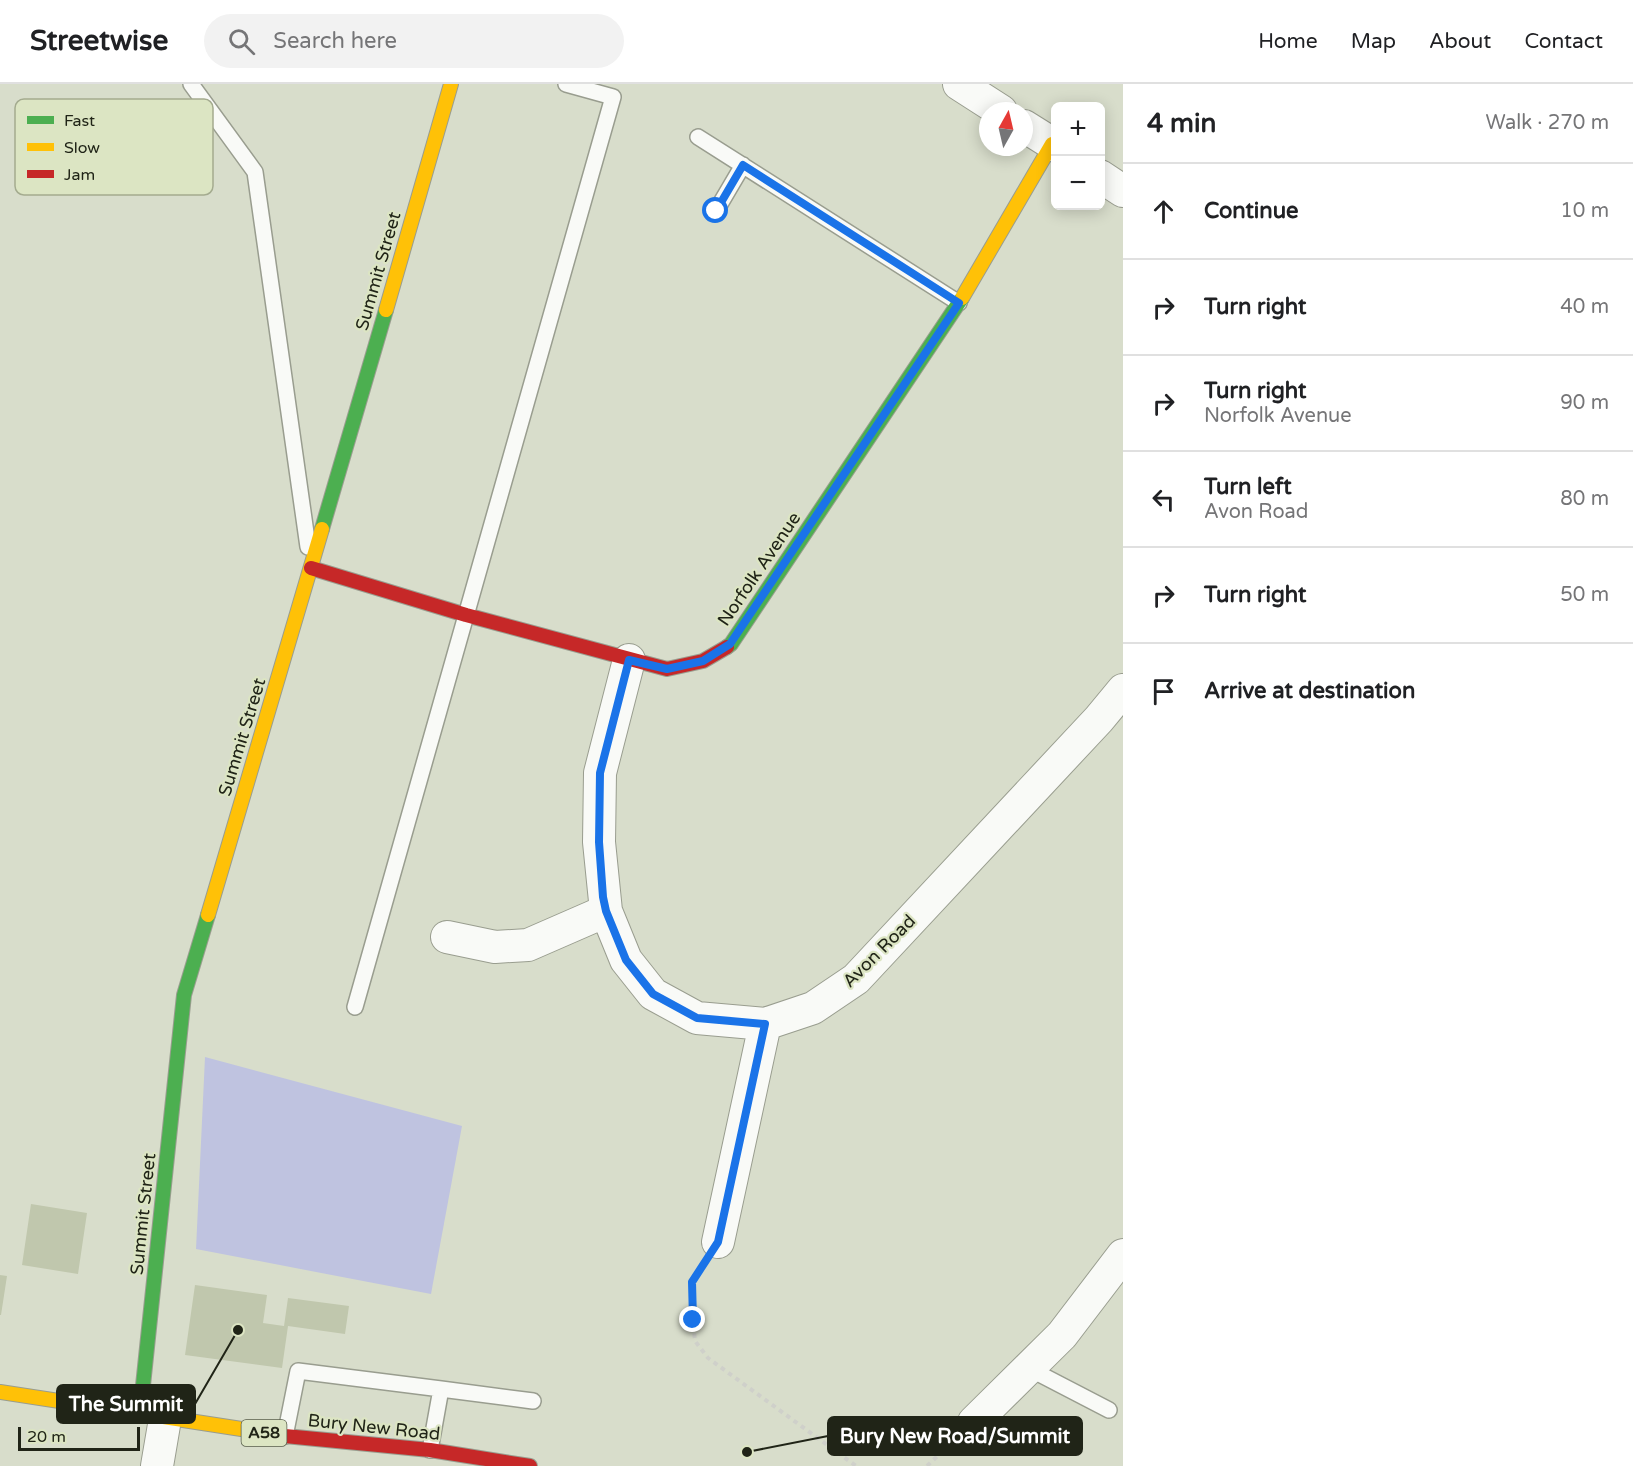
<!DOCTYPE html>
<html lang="en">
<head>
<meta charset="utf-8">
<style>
  :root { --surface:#fff; --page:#f2f2f2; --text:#202124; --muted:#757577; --line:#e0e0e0 }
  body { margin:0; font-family:"Varela Round",sans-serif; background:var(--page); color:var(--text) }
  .controls { position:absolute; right:18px; top:18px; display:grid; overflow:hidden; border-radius:9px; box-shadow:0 3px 15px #0003 }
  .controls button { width:54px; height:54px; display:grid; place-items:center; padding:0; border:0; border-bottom:2px solid var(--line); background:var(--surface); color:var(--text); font:30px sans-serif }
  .compass { position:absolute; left:979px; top:18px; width:54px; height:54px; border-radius:50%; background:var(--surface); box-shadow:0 3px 15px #0003; rotate:8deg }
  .scale { position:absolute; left:18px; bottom:15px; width:122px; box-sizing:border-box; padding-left:6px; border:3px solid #202417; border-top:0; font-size:16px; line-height:21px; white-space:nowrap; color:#202417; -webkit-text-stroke:4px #dce5c3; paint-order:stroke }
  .stop { position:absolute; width:18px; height:18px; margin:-14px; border:4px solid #1a73e8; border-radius:50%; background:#fff }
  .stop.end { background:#1a73e8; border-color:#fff; box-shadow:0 2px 6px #0008 }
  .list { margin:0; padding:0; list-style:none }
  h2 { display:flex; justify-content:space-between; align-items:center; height:78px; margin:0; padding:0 24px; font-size:26px }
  h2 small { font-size:20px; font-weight:400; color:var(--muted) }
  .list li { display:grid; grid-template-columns:39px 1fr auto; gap:18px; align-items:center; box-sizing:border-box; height:96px; padding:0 24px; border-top:2px solid var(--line) }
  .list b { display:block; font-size:22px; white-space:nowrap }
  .list p { margin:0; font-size:20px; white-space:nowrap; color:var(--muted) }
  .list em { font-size:20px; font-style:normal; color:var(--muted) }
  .icon { flex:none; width:33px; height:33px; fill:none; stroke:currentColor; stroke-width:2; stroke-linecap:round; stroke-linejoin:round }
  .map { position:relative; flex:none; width:1123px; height:1382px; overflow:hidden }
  header { display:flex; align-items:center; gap:36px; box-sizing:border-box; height:84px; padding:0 30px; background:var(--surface); border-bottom:2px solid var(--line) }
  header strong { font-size:28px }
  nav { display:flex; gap:33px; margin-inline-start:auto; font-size:21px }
  .search { width:420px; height:54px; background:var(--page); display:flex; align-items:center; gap:15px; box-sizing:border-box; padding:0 21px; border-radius:33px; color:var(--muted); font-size:22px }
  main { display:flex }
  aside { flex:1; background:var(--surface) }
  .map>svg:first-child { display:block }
</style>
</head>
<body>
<header>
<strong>Streetwise</strong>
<div class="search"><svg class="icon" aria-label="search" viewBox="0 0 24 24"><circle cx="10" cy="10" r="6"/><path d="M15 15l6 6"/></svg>Search here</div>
<nav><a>Home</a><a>Map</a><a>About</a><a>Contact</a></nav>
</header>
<main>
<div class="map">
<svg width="1123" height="1382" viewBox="0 0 1123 1382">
  <rect width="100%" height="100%" fill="#d8ddcb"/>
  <!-- green -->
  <path fill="#bfc3e0" d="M205,973L462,1042L431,1210L196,1165Z"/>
  <!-- building -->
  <path fill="#c0c7ad" d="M31,1120L87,1129L78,1190L22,1181Z
    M0,1191L7,1192L1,1231H0Z
    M195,1201L267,1211L263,1239L284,1242L288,1214L349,1222L345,1250L288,1242L282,1284L185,1271Z"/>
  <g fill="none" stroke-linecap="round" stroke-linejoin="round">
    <!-- lane casing -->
    <g stroke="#999d8f" stroke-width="18">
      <path id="lane" d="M191,0L255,88L308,463
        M698,53L959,219
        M716,127L743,81
        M355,923L613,13L566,0
        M1028,1284L1109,1326
        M441,1305L533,1317
        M285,1352L298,1287L441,1305L430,1366"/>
    </g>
    <!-- street casing -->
    <g stroke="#999d8f" stroke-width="34">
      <path id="street" d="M959,0L1001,27
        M1024,42L1056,62
        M1100,92L1123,107
        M629,576L600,689L599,758L606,827L626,876L653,910L697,934L765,940L813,924L856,895L1099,635L1123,606
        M447,853L495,863L528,861L606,827
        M718,1158L765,940
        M974,1338L1062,1251L1123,1171
        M157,1382L165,1335"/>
    </g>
    <!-- fast casing -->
    <g stroke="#999d8f" stroke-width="16">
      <path id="fast" d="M322,445L386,226
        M727,563L731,560L962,214
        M140,1330L184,911L208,831"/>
    </g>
    <!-- slow casing -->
    <g stroke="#999d8f" stroke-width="16">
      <path id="slow" d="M962,214L1052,60
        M386,226L451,0
        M208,831L322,445
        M0,1308L248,1346"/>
    </g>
    <!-- jam casing -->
    <g stroke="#999d8f" stroke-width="16">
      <path id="jam" d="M311,484L466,531L667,585L703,577L727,563
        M248,1346L285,1352L430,1366L530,1382"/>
    </g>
    <!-- path -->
    <path stroke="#cfd0ca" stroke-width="4" stroke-dasharray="4.5 4.5" stroke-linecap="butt" d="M698,1189L691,1198L693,1236L695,1257L708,1274L856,1382
      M927,1382L947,1363"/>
    <!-- lane -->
    <use href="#lane" stroke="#f9faf7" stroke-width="15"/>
    <!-- street -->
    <use href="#street" stroke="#f9faf7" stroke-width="32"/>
    <!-- fast -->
    <use href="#fast" stroke="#4caf50" stroke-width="14"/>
    <!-- slow -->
    <use href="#slow" stroke="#ffc107" stroke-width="14"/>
    <!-- jam -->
    <use href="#jam" stroke="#c62828" stroke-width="14"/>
  </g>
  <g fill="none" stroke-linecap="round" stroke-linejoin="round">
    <!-- route -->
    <path stroke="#1a73e8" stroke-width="8" d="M693,1236L692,1198L718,1158L765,940L697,934L653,910L626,876L606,827L603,813L599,758L600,689L629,576L667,585L703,577L730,560L959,219L743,81L716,127"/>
  </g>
  <g text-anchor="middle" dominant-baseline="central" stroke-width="4.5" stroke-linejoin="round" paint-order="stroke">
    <!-- shield labels -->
    <rect fill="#dce5c3" stroke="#585e4b" stroke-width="1.5" x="241.5" y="1336" width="45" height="26" rx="4.5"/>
    <g font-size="16" font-weight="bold" fill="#202417">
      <text x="264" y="1349">A58</text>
    </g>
    <!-- street labels -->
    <g font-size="18" fill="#202417" stroke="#dce5c3">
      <text transform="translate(378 187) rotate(-74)">Summit Street</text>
      <text transform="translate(759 485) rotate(-56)">Norfolk Avenue</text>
      <text transform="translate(242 653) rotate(-73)">Summit Street</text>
      <text transform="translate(879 867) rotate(-45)">Avon Road</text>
      <text transform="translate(143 1130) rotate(-84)">Summit Street</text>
      <text transform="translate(374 1343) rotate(6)">Bury New Road</text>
    </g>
  </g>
  <!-- legend -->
  <rect x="15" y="15" width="198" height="96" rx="9" fill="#dce5c3" stroke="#a4ab8f" stroke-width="1.5"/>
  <rect x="27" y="32" width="27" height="8" fill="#4caf50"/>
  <rect x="27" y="59" width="27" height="8" fill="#ffc107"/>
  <rect x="27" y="86" width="27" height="8" fill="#c62828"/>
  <g font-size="16" fill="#202417">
    <text x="64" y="42">Fast</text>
    <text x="64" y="69">Slow</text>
    <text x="64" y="96">Jam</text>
  </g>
  <!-- callouts -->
  <path fill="none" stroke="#202417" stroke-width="2" d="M238 1246L195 1320M747 1368L828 1352"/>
  <g fill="#202417" stroke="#dce5c3" stroke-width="2">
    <circle cx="238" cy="1246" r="6"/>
    <circle cx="747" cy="1368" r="6"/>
  </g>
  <g fill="#202417" stroke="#202417" stroke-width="2">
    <rect x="57" y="1301" width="138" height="38" rx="6"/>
    <rect x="828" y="1333" width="254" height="38" rx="6"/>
  </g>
  <g font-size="20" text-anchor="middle" font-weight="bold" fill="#fff">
    <text x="126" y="1327">The Summit</text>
    <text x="955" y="1359">Bury New Road/Summit</text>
  </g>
</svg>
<div class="controls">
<button>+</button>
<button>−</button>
</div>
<svg class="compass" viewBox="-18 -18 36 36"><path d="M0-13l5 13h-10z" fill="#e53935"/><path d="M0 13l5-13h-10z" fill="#757577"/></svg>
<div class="scale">20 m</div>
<div class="stop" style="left:716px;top:127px"></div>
<div class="stop end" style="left:693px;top:1236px"></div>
</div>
<aside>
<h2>4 min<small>Walk · 270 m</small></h2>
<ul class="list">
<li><svg class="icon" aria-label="ahead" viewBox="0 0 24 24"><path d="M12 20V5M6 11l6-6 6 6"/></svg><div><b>Continue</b></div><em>10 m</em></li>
<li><svg class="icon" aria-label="right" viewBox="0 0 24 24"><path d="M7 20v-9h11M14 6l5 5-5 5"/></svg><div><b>Turn right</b></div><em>40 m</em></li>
<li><svg class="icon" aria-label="right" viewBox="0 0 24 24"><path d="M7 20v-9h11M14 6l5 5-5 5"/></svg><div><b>Turn right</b><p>Norfolk Avenue</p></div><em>90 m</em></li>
<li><svg class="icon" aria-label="left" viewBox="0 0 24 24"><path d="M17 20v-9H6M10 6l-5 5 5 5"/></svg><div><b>Turn left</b><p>Avon Road</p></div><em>80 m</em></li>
<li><svg class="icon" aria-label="right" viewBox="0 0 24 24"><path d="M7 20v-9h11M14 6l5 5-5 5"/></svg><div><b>Turn right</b></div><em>50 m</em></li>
<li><svg class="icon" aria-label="arrive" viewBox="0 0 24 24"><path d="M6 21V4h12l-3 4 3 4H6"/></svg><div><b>Arrive at destination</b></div></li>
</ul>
</aside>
</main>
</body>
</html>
